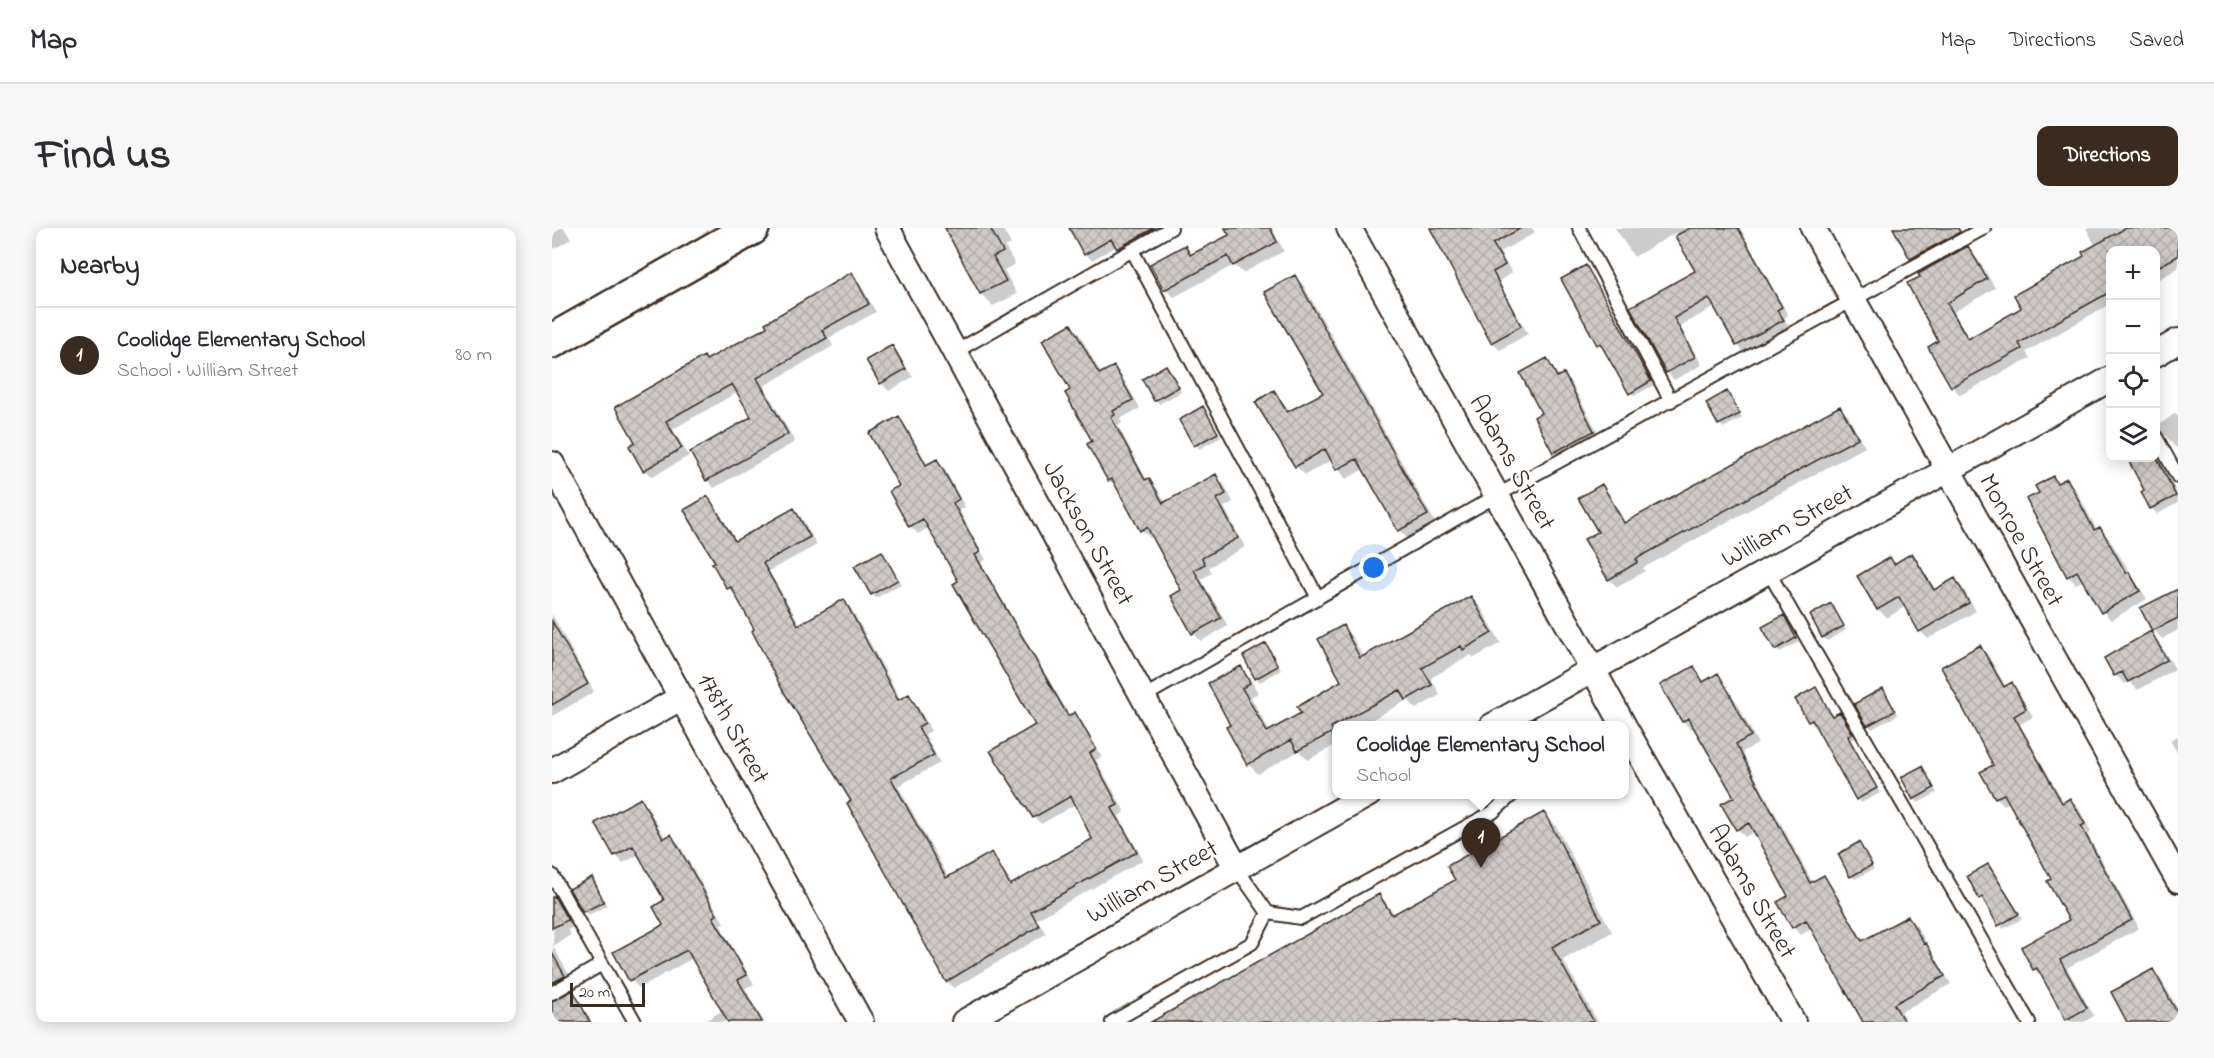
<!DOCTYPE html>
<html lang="en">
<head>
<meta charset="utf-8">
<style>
  :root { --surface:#fff; --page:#f7f7f7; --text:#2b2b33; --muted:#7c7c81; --line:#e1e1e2; --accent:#3b2a1e }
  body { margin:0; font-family:"Indie Flower",sans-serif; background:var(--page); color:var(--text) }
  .controls { position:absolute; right:18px; top:18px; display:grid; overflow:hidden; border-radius:12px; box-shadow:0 3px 15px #0003 }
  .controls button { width:54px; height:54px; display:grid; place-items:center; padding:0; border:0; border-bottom:2px solid var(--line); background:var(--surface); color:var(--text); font:30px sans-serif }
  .scale { position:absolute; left:18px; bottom:15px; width:75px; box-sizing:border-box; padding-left:6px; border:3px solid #3b2a1e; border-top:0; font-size:16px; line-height:21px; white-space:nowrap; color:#3b2a1e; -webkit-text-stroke:4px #fff; paint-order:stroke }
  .you { position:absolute; left:822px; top:340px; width:21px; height:21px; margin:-15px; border:4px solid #fff; border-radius:50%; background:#1a73e8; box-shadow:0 0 0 9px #1a73e833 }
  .badge { display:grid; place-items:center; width:39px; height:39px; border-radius:50%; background:var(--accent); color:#fff; font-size:20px; font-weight:700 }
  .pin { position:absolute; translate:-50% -50px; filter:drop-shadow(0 2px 3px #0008) }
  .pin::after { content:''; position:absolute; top:32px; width:21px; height:18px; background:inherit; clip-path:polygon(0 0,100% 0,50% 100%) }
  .popup { position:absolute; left:780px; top:493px; width:297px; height:78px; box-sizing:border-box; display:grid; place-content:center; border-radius:12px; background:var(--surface); filter:drop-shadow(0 2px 4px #0005); font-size:20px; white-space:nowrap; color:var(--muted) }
  .popup b { font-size:22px; color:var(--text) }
  .popup::after { content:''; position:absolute; left:50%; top:100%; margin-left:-12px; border:12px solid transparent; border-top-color:var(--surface) }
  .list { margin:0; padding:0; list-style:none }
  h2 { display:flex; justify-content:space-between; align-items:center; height:78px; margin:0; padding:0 24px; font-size:26px }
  h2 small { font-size:20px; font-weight:400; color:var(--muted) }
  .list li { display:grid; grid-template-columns:39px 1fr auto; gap:18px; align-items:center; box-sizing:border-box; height:96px; padding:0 24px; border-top:2px solid var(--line) }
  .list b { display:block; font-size:22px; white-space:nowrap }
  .list p { margin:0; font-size:20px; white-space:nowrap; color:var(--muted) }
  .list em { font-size:20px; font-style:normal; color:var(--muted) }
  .icon { flex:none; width:33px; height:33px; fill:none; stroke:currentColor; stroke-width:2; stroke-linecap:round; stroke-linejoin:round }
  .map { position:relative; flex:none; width:1626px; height:794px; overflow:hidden; border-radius:12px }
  header { display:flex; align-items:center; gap:36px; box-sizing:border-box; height:84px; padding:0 30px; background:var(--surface); border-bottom:2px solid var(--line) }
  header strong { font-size:28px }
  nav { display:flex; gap:33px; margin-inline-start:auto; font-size:21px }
  .intro { display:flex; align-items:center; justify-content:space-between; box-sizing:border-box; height:144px; padding:0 36px }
  h1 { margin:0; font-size:42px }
  .button { padding:15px 27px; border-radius:12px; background:var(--accent); color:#fff; font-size:21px; font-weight:700 }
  main { display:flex; gap:36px; padding:0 36px }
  aside { flex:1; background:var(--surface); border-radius:12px; box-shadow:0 3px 15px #0003 }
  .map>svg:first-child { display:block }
</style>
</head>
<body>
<header>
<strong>Map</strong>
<nav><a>Map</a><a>Directions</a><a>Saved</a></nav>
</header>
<div class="intro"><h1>Find us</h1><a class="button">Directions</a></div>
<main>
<aside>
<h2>Nearby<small></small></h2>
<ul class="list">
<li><span class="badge">1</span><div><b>Coolidge Elementary School</b><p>School · William Street</p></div><em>80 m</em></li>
</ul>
</aside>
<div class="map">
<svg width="1626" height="794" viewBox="0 0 1626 794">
  <defs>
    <pattern id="building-cross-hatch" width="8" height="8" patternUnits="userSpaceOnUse" patternTransform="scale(1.5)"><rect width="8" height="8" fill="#cfcac7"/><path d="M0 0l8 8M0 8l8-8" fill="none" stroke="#b3aeaa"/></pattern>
  </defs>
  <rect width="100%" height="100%" fill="#fff"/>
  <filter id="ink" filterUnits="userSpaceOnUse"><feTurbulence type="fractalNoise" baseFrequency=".0167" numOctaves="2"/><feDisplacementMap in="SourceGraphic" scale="12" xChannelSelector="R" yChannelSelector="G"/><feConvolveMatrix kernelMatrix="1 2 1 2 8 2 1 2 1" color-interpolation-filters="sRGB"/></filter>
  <g filter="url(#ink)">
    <!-- shadow -->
    <path fill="#0003" d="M0,0H12L19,11L0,22Z
      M394,0H450L459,16L453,19L463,36L452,42L465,66L441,78L429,66Z
      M526,0H583L592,16L573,27L565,18L540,32L533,26Z
      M675,0H720L732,23L691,45L682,37L622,69L613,61L633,19L641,27L679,7Z
      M879,0H980L983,5L948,24L960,45L948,52V57L976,106L948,122L940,114Z
      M1063,0H1188L1236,87L1232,90L1238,100L1193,125L1186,118L1164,78L1128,98L1150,137L1122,152L1115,144L1080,79L1145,43L1123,5L1082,29Z
      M1343,0H1407L1414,13L1368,39L1359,30Z
      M1534,0H1626V40L1604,53V22H1558V76L1474,124L1478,130L1408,167L1400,158L1388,113L1357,56L1415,20L1428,34L1443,60L1402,84L1418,111L1471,81L1534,28L1544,19Z
      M1034,39L1102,157L1082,168L1052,119L1046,116Z
      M300,46L307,54L324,84L277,110L281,118L212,158L243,214L162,260L155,252L201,190L186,164L121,201L137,228L100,249L92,242L79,219L155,134L217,100Z
      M743,49L752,58L884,296L857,312L847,302L812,241L794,251L780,232L753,247L744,238L705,174L722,164L738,184L773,165Z
      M519,98L527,106L550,147L562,140L570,148L588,180L568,191L570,195L566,198L595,252L605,260L614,275L663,248L672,256L681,274L672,279L693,319L657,339L660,345L649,351L676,398L649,413L641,405L631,363L602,308L598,310L590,302L567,260L557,252L520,163Z
      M339,119L361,149L337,163L329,155Z
      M995,132L1008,149L1011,147L1020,156L1050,212L1010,233L1002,224L991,185Z
      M614,139L629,164L607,176L604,172Z
      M1175,165L1190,190L1171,200L1156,175Z
      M651,180L669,209L647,221L629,192Z
      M1288,180L1296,188L1313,219L1091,340L1093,343L1065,359L1057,351L1048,304L1049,258L1058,267L1074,296Z
      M1623,185L1626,188V218L1624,220L1614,208L1605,207L1604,211V200Z
      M346,190L354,198L376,237L384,233L392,240L413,279L407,282L434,332L429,335L518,488L523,486L530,493L550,529L544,532L573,584L567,588L591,632L485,691L494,706L402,760L395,753L301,574L246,486L185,367L176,360L165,334L156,270L185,314L242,282L249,289L265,317L217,343L249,398L292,373L299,380L349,472L357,468L364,475L379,503L373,506L388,535L346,558L397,650L440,626L461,657L542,612L524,576L489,596L482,589L485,498L378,299L366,306L358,298L349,258Z
      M1604,222L1626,268V275L1605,286L1599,280L1594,263L1577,230H1604Z
      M1501,250L1507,256L1515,252L1523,260L1545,302L1548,301L1556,309L1595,371L1559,392L1551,384L1532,352L1524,356L1516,348L1489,265Z
      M1359,327L1384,362L1402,352L1411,360L1424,383L1376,411L1368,403L1354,378L1335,390L1326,381L1307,349L1338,331L1343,336Z
      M347,353L349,356L324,370L321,367Z
      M919,370L929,379L949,415L922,430L919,427L879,450L888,467L864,481L856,472L808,498H785V516L756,532L747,523L706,546L696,536L680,498L688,440L698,450L706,465L699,469L718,504L751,486L791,454V399L800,409L812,430Z
      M1279,377L1294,402L1275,413L1271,409Z
      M1590,380L1626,385V402L1610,411L1602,402Z
      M0,386L42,464L0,488Z
      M1231,389L1247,414L1228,424L1224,421Z
      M1599,405L1607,414L1623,441L1586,462L1577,453L1572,456L1564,447Z
      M714,417L729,442L708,454L704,450Z
      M1428,419L1436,427L1454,459L1459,456L1467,464L1481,489L1468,496L1512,575L1518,572L1526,579L1539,604L1536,607L1587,700L1515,740L1542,788L1532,794H1518L1515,791L1490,749L1482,741L1519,693L1501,651L1458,574L1452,577L1444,569L1430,545L1443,537Z
      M1142,440L1153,455L1166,447L1186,476L1206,516L1190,524L1261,655L1272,649L1279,657L1312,714L1356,690L1364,697L1399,756L1349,784L1355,794H1313L1260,700L1249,707L1241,699L1238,669L1203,603L1193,609L1185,601L1184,569L1143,498L1138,501L1131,493Z
      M1264,461L1281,489L1288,486L1291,489L1303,510L1299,512L1328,565L1309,575L1263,495L1257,493Z
      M1331,462L1346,487L1320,501L1316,497Z
      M1626,508V526L1618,512Z
      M1370,539L1385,565L1366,575L1351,550Z
      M88,572L96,580L114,611L119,608L127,616L172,695L168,697L202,756L193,760L212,794H152L171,782L141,730L87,760L79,752L63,725L113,697L114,673L88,626L71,635L63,627L46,596Z
      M992,586L1004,598L1060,704L1011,732L1046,794H602L827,668L844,687L905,652Z
      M1307,616L1322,641L1303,651L1299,648Z
      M1440,642L1470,691L1451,701L1434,672L1428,670Z
      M40,651L55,678L36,687L32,683Z
      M2,670L21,699L16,702L19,707L1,718L20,752L0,767Z
      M1601,743L1609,751L1626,781V794H1579Z
      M21,764L40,794H0V775Z"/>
    <!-- building -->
    <path fill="url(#building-cross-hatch)" stroke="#3b2a1e" stroke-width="1.5" d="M393,0H438L451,24L441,29L454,53L428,66Z
      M517,0H602L565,21L559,11L532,27Z
      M673,0H718L725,14L681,38L676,28L612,62L598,36L633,17L638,27L677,7Z
      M878,0H969L941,16L953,37L941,44L969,98L939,115Z
      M1138,0H1186L1230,79L1225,82L1232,92L1184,118L1157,70L1122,90L1143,129L1114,145L1078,79L1143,43L1123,8Z
      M1341,0H1406L1408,4L1358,31Z
      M1574,0H1626V28L1604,40V22H1558V64L1467,115L1470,121L1399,159L1376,119L1386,113L1355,55L1368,49L1366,46L1416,18L1435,51L1395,75L1416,111L1469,80L1462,67L1532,28L1530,24Z
      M1034,37L1099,153L1077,166L1048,115L1045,117L1009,51Z
      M300,44L317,76L270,102L275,110L205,150L236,206L154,253L138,224L199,189L180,156L114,193L130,220L91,243L77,218L83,214L63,179L152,128L154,132L215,99L213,95Z
      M743,47L876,287L846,303L805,231L784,242L773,221L743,239L703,174L722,162L735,184L771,165L712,64Z
      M519,96L547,146L562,138L581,172L561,183L563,187L559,189L593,252L597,250L611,275L664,246L674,266L665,271L686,310L650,330L653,336L642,342L669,390L640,406L619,368L629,362L595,299L588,303L560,251L556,253L535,216L540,213L513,165L518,162L490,112Z
      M340,117L354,141L328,156L314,132Z
      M995,130L1005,149L1012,145L1042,203L1001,225L982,189L989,185L968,145Z
      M614,137L627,159L602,173L590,151Z
      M1175,163L1188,186L1166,197L1154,175Z
      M651,178L666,205L642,218L627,192Z
      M1288,178L1306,210L1084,331L1086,334L1056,352L1032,311L1046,304L1026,270L1050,256L1072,295Z
      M347,188L374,237L385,231L407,271L401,275L428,324L423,327L516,488L523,484L544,521L538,525L566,577L560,580L585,624L479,683L487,698L394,754L295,575L299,573L230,461L200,403L202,401L179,359L175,361L160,335L163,334L132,282L156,268L183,313L242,280L258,309L211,335L246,397L292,371L346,472L357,466L373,495L366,499L382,527L339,550L394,650L440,624L458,657L540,611L519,568L481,590L438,523L483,497L401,356L406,353L371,291L357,299L337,263L347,258L317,205Z
      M1575,230H1605L1624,268L1598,281L1589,264L1592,262Z
      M1501,248L1505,255L1515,250L1542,302L1548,299L1574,345L1577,344L1588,363L1549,385L1525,343L1515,349L1474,271L1487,265L1483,258Z
      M330,323L346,352L319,367L302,338Z
      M1360,325L1382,362L1403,350L1417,375L1367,404L1347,369L1325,382L1305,348L1338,329L1342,336Z
      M1626,361V390L1600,403L1588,380Z
      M919,368L940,405L911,422L909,418L870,440L880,457L854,472L848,462L779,499L781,504L745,523L739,512L695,537L674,499L678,497L656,455L689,438L698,455L690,460L715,504L749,485L745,479L789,453L766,411L791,397L808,430Z
      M1279,375L1292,398L1270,410L1258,387Z
      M1232,387L1244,410L1223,422L1210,399Z
      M0,393L36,456L0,477Z
      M1599,403L1615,432L1576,454L1570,444L1562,448L1552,430Z
      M714,415L726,438L703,451L691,428Z
      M1428,417L1452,459L1460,454L1474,481L1462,488L1510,575L1518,570L1533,596L1529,598L1580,692L1508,732L1535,780L1514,792L1485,740L1481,742L1469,719L1517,692L1495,653L1499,651L1452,566L1443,570L1428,544L1441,537L1389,439Z
      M1142,438L1151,454L1166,445L1178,466L1199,508L1184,516L1258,655L1272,647L1310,713L1356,688L1372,716L1374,715L1393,748L1342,776L1352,794H1311L1254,692L1240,700L1225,674L1236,668L1197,595L1184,602L1169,576L1182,569L1136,490L1130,494L1108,457Z
      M1264,459L1280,488L1288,484L1301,506L1296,508L1297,511L1325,560L1304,572L1260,492L1256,494L1243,471Z
      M1331,460L1343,483L1315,498L1302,476Z
      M1370,538L1382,560L1361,572L1349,549Z
      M89,570L111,611L119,606L165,687L161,689L195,747L186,752L210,794H176L135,722L77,753L61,724L111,697L101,679L112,672L81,618L62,628L43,595Z
      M992,584L1049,692L1000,719L1042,794H599L827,666L840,687L903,652L895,638Z
      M1307,614L1320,637L1298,649L1286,626Z
      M1436,636L1467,686L1446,698L1430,669L1427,671L1415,648Z
      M40,649L52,674L31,684L17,661Z
      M2,668L16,692L0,700V669Z
      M0,725L13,748L0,755Z
      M1601,741L1626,786V794H1575L1559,764Z
      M21,762L38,794H0V773Z"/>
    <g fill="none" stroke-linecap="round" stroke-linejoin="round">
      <!-- lane casing -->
      <g stroke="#3b2a1e" stroke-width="16">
        <path id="lane" d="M1027,0L1119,173
          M580,22L766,370
          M403,124L619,0
          M1604,209L1626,249
          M1216,343L1477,794
          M591,469L944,268L1432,0
          M685,641L716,685L749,690L941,584L961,566
          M0,647L83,794
          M0,765L50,736
          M560,794L700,715L716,685"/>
      </g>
      <!-- street casing -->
      <g stroke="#3b2a1e" stroke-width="28">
        <path id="street" d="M335,0L685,641
          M797,0L1072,498
          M1261,0L1626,652
          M1604,126L1626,113
          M0,236L309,794
          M940,498L1558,151
          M1073,500L1241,794
          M0,543L130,469
          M412,794L817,566"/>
      </g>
      <!-- secondary casing -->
      <g stroke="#3b2a1e" stroke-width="38">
        <path id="secondary" d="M0,113L200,0"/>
      </g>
      <!-- lane -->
      <use href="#lane" stroke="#fff" stroke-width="12"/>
      <!-- street -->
      <use href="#street" stroke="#fff" stroke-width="24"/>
      <!-- secondary -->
      <use href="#secondary" stroke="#fff" stroke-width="33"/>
    </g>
  </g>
  <g text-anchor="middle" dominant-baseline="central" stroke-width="5" stroke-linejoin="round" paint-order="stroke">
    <!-- street labels -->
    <g font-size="26" fill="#3b2a1e" stroke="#fff">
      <text transform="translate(959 235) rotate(61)">Adams Street</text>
      <text transform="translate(1236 299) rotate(-29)">William Street</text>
      <text transform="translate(535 306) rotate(61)">Jackson Street</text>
      <text transform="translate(1468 313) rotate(61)">Monroe Street</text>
      <text transform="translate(180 501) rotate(61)">178th Street</text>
      <text transform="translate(601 655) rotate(-29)">William Street</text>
      <text transform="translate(1199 664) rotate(60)">Adams Street</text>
    </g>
  </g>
</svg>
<div class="controls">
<button>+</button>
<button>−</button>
<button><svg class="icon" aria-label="locate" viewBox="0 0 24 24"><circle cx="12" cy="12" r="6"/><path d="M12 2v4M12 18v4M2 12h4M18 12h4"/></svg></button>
<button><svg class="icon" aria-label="layers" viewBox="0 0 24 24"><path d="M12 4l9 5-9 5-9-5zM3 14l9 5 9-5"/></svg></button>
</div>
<div class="scale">20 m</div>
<div class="you"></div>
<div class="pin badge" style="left:929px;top:640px">1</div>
<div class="popup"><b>Coolidge Elementary School</b>School</div>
</div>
</main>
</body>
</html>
